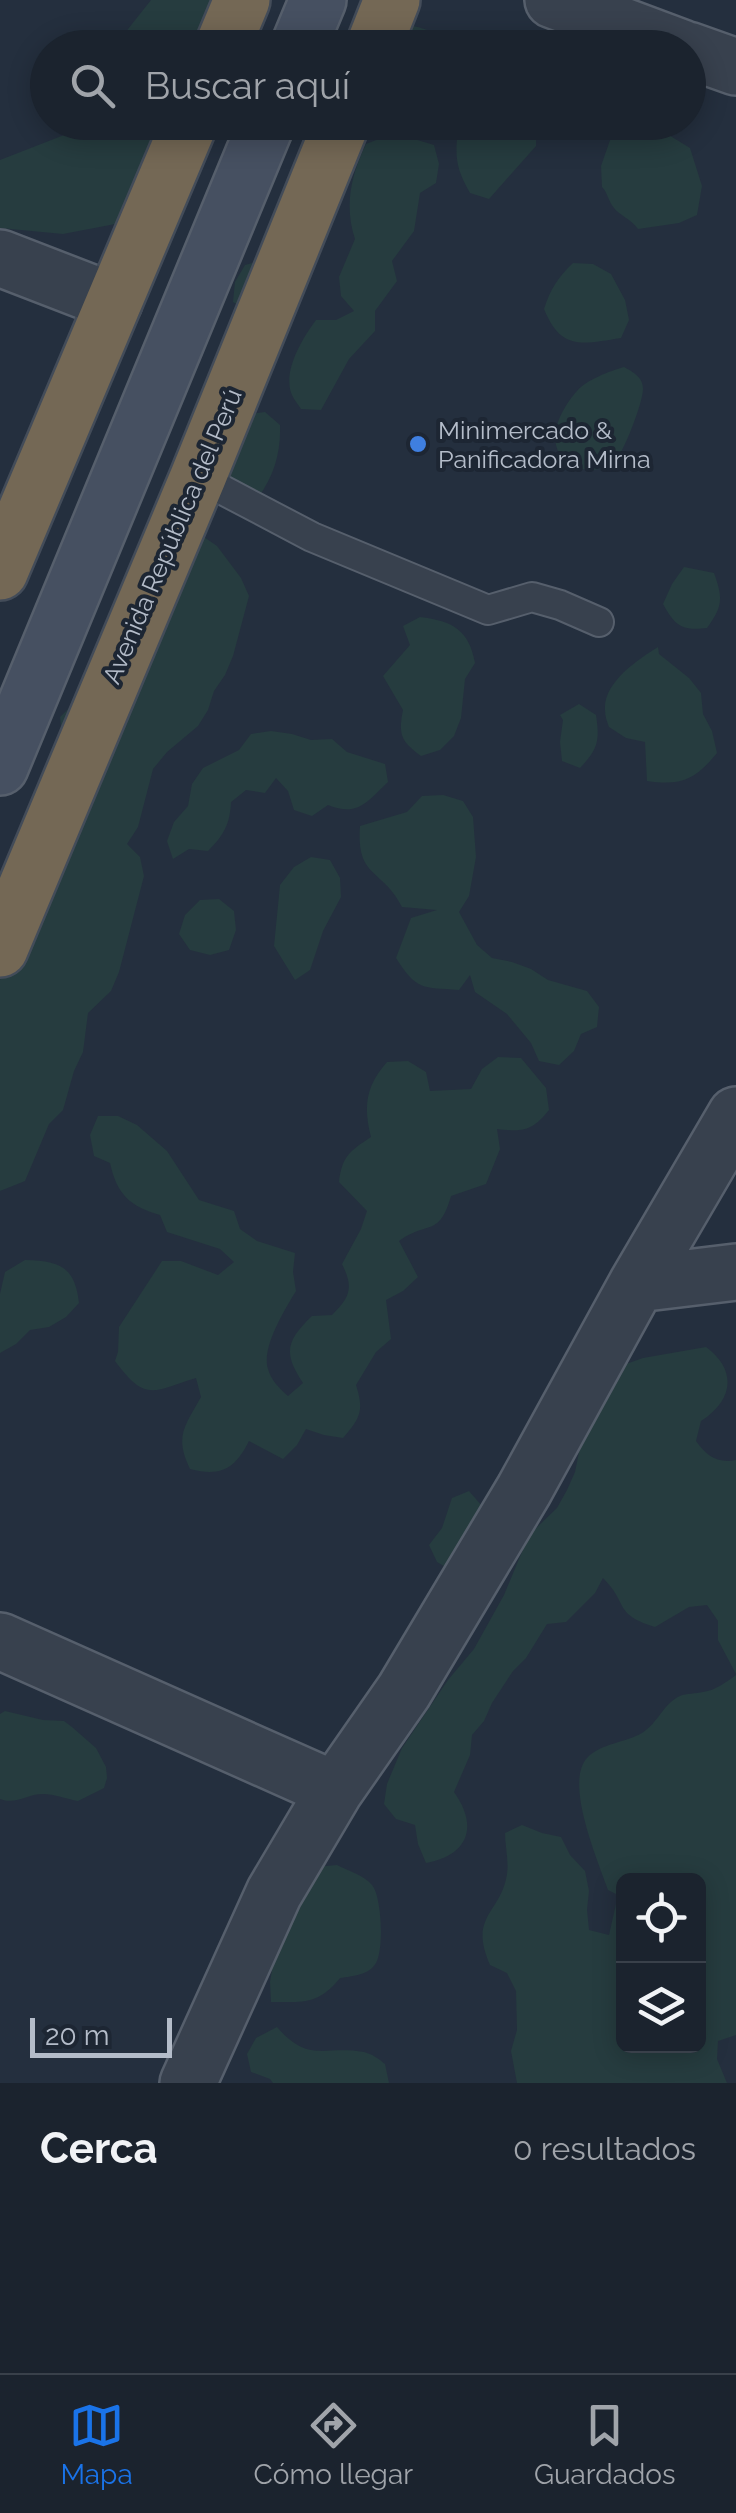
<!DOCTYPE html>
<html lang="es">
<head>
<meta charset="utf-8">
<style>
  :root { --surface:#1b232e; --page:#242b36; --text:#f1f3f6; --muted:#a0a4aa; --line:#39404a; --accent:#1a73e8 }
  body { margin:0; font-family:Raleway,sans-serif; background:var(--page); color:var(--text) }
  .controls { position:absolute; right:30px; bottom:30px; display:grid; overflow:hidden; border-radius:15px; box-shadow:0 5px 25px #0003 }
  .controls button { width:90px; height:90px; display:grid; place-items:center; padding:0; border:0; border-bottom:2px solid var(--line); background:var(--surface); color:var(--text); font:50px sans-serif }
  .scale { position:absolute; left:30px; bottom:25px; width:142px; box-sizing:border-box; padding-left:10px; border:5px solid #b4bcc9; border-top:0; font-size:28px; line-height:35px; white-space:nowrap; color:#b4bcc9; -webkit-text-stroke:8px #1d2633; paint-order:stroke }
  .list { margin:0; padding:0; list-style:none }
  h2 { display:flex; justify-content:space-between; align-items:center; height:130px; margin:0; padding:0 40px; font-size:42px }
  h2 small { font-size:32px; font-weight:400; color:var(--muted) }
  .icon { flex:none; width:55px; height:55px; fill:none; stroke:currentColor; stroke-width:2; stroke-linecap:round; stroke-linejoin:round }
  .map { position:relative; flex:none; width:736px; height:2083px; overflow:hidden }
  .search { position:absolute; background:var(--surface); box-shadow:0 5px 25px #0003; left:30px; right:30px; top:30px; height:110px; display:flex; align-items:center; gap:25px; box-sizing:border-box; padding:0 35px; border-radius:55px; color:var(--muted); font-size:38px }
  .sheet { height:290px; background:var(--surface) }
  nav { display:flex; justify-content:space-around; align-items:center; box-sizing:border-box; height:140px; border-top:2px solid var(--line); background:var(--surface); font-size:28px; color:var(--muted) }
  nav a { display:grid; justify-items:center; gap:5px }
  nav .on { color:var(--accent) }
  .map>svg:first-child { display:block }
</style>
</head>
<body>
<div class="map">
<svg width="736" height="2083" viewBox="0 0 736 2083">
  <rect width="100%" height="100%" fill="#242f3e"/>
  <!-- green -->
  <path fill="#263c3f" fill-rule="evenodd" d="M151,0H216L223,47L113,48Z
    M413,26C431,30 445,36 460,47L390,48L396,35Z
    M80,123H195L136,220L63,234L0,228V160L77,130Z
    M459,123H536V146L489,199L470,193C454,165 455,154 459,123Z
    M616,123H658L672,137L690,148L702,186L697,215L679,223L638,229C631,219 619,215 614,208C608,201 608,193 602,187L601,166Z
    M384,137L414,139L434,145L439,164L436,183L420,193L414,231L392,261L397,281L375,311V331L349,359L321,410L301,409C298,404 294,400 292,395C282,372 302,339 316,320H336L354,311L341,296L339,277L355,239C344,206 351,175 366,144Z
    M264,260L250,312L233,302L235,282L245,265Z
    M573,263L593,264L611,274L625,300L629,320L621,338C582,344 561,351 544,309C550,290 558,277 573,263Z
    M624,367C633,372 643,377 643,389C643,402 624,452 615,461C602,474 579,472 565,460C544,441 561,409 577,391C586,380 610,371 624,367Z
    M265,412L280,425C281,453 274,475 258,498L238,495L212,453L228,417Z
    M201,535L217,546L241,578L249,596L233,656L225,675L214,691L208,710L198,726L167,752L153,769L138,827L127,844L140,857L144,876L119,972L111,991L88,1013L83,1052L74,1071L63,1110L49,1124L25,1181L0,1191V980L7,968L65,757L60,717L73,704Z
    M684,567L714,573C723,598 723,606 707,628C682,631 675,626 663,604L672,584Z
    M420,617C453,621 469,630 475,663L465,679L461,718L454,736L440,750L421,756C401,741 398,735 403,710L383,676L410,645L403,626Z
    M658,647L659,654L689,678L701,693L703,714L712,731L717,753C695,780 681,786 647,781L645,742L626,738L609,727C607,722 605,716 605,710C603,683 637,660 658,647Z
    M579,704L596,715C600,741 598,749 580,768L562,761L560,742L563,720L560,715Z
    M271,731L292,734L311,740L332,739L347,752L385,764L388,782C367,802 358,817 328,805L312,816L294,810L288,791L276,778L265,793L246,790L231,802C230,824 224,835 208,851L189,849L173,859L167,841L174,822L188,806L192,784L203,768L239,750L251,734Z
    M443,795L463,801L473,817L476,857L469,896L459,912L477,945L492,958L512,962L531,969L548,980L587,991L599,1007L597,1027L581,1034L574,1051L559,1065L539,1061L531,1043L507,1014L475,992L470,975L459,990C422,987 417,991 396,958L411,918L437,910L402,907C383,868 356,879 360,826L407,812L422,796Z
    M311,857L330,860L340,878L341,897L323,931L310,970L295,980L274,946L280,885L294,867Z
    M219,899L234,911L236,930L229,950L210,955L190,950L179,934L185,915L200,900Z
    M498,1057L521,1058L546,1088L549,1110C532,1131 524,1132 497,1129L500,1149L486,1184L451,1196C439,1238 428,1220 399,1241L418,1277L403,1291L386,1300L391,1339L376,1352L356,1385C364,1410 361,1418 343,1438L324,1435L306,1429L297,1445L283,1459L249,1441C235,1469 221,1477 190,1469C174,1436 185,1426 201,1397L196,1378C153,1391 146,1403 115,1361L118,1352L119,1327L162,1261H181L218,1275L234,1262L220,1249L167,1232L160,1215C129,1206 117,1194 110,1163L94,1156L90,1135L98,1116H118L137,1125L167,1151L199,1200L234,1211L240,1229L257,1241L295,1253L293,1272L296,1291C285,1309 261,1348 268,1369C271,1380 279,1388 288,1396L303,1383C283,1353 286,1341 312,1316L332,1315C350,1297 354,1288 342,1264L361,1229L367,1211L339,1182C342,1156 350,1151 371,1137C363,1106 366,1086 387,1062L408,1061L426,1072L430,1091L471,1089L482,1069Z
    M25,1260C59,1261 75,1266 79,1303L66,1317L49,1327L30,1330L16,1344L0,1353V1294L5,1272Z
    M706,1347C736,1369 735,1399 701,1421L696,1441C706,1455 717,1464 736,1460V1674L718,1640V1621L707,1605L689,1607L655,1627C613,1614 629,1604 603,1578L595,1593L566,1622L547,1624L526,1658L513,1671L492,1703L484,1721L472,1735L470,1755L454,1792C479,1827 468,1855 426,1863L418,1844L415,1825L396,1819L384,1804L387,1784L402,1748L448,1680L474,1649L504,1595L529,1535L557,1508L567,1490L575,1472L583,1433L599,1396L626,1364L643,1358Z
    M469,1491L482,1506L454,1572L437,1562L429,1545L442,1528L452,1498Z
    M736,1675V2035L718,2041L717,2059L727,2083H517L511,2051L517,2030L516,1991L507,1973L490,1965C468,1915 501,1914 507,1874C509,1861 505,1846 505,1833L522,1825L542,1833L561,1837L570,1855L585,1871L589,1891L587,1910L589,1930L609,1935L618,1895L608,1890C598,1861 564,1783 587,1758C601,1743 625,1743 642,1733C658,1723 663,1704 680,1696C686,1693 696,1694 703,1692C716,1690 725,1683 736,1675ZM698,1880V2046H624V1880Z
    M5,1711L43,1720L64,1721L72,1727L96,1748L106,1767L107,1778L104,1788L78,1801C67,1799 54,1794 43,1794C26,1794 17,1805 0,1799V1714Z
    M337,1865C347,1870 365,1876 372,1885C382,1897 384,1949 376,1963C369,1975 353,1976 340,1978C318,2005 304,2002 271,2002L270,1982L277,1940L316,1867Z
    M277,2027C309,2064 324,2045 364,2052C372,2054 379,2059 385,2064L389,2083H273L270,2079L251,2072L247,2054L256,2038Z"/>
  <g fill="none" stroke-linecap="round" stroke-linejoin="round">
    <!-- lane casing -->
    <g stroke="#565f6c" stroke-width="32">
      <path id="lane" d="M198,477L312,537L488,610L532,597L560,605L599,622"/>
    </g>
    <!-- street casing -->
    <g stroke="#565f6c" stroke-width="60">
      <path id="street" d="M553,0L682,48
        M688,50L736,67
        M0,258L114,302
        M637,1284L736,1272
        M0,1641L335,1790
        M188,2083L274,1893L335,1790L404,1691L524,1490L637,1284L736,1115"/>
    </g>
    <!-- secondary casing -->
    <g stroke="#565f6c" stroke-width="60">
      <path id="secondary" d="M298,48L318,0
        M0,767L267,122"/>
    </g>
    <!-- highway casing -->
    <g stroke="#434c59" stroke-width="60">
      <path id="highway" d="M222,48L242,0
        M373,48L392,0
        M0,572L190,122
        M0,949L198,477L342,122"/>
    </g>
    <!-- lane -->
    <use href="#lane" stroke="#38414e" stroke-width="28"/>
    <!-- street -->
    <use href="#street" stroke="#38414e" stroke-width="55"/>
    <!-- secondary -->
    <use href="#secondary" stroke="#465061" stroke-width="55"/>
    <!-- highway -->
    <use href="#highway" stroke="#746855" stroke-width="55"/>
  </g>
  <!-- markers -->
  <circle fill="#3f7fe0" stroke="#1d2633" stroke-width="4" cx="418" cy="444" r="10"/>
  <g text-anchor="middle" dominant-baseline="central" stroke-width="8" stroke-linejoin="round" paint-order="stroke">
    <!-- poi labels -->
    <g font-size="25" fill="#b4bcc9" stroke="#1d2633" text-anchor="start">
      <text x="438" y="430">Minimercado &amp;<tspan x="438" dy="29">Panificadora Mirna</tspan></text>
    </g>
    <!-- street labels -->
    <g font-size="25" fill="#b4bcc9" stroke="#1d2633">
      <text transform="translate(172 536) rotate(-67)">Avenida República del Perú</text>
    </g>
  </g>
</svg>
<div class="controls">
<button><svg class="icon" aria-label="locate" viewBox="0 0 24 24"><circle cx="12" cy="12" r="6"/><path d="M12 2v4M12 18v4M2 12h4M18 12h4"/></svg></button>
<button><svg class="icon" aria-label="layers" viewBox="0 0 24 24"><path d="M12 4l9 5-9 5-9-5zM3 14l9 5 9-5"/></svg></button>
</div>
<div class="scale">20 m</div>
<div class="search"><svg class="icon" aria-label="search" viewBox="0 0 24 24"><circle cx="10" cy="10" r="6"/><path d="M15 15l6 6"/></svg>Buscar aquí</div>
</div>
<section class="sheet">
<h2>Cerca<small>0 resultados</small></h2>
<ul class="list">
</ul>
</section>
<nav>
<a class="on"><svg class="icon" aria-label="map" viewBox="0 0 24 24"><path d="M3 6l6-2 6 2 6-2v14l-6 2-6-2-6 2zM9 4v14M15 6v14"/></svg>Mapa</a>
<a><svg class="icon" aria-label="directions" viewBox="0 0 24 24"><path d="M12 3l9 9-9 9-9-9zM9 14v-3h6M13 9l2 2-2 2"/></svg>Cómo llegar</a>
<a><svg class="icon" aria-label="saved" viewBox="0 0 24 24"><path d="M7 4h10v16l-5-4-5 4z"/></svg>Guardados</a>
</nav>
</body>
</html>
